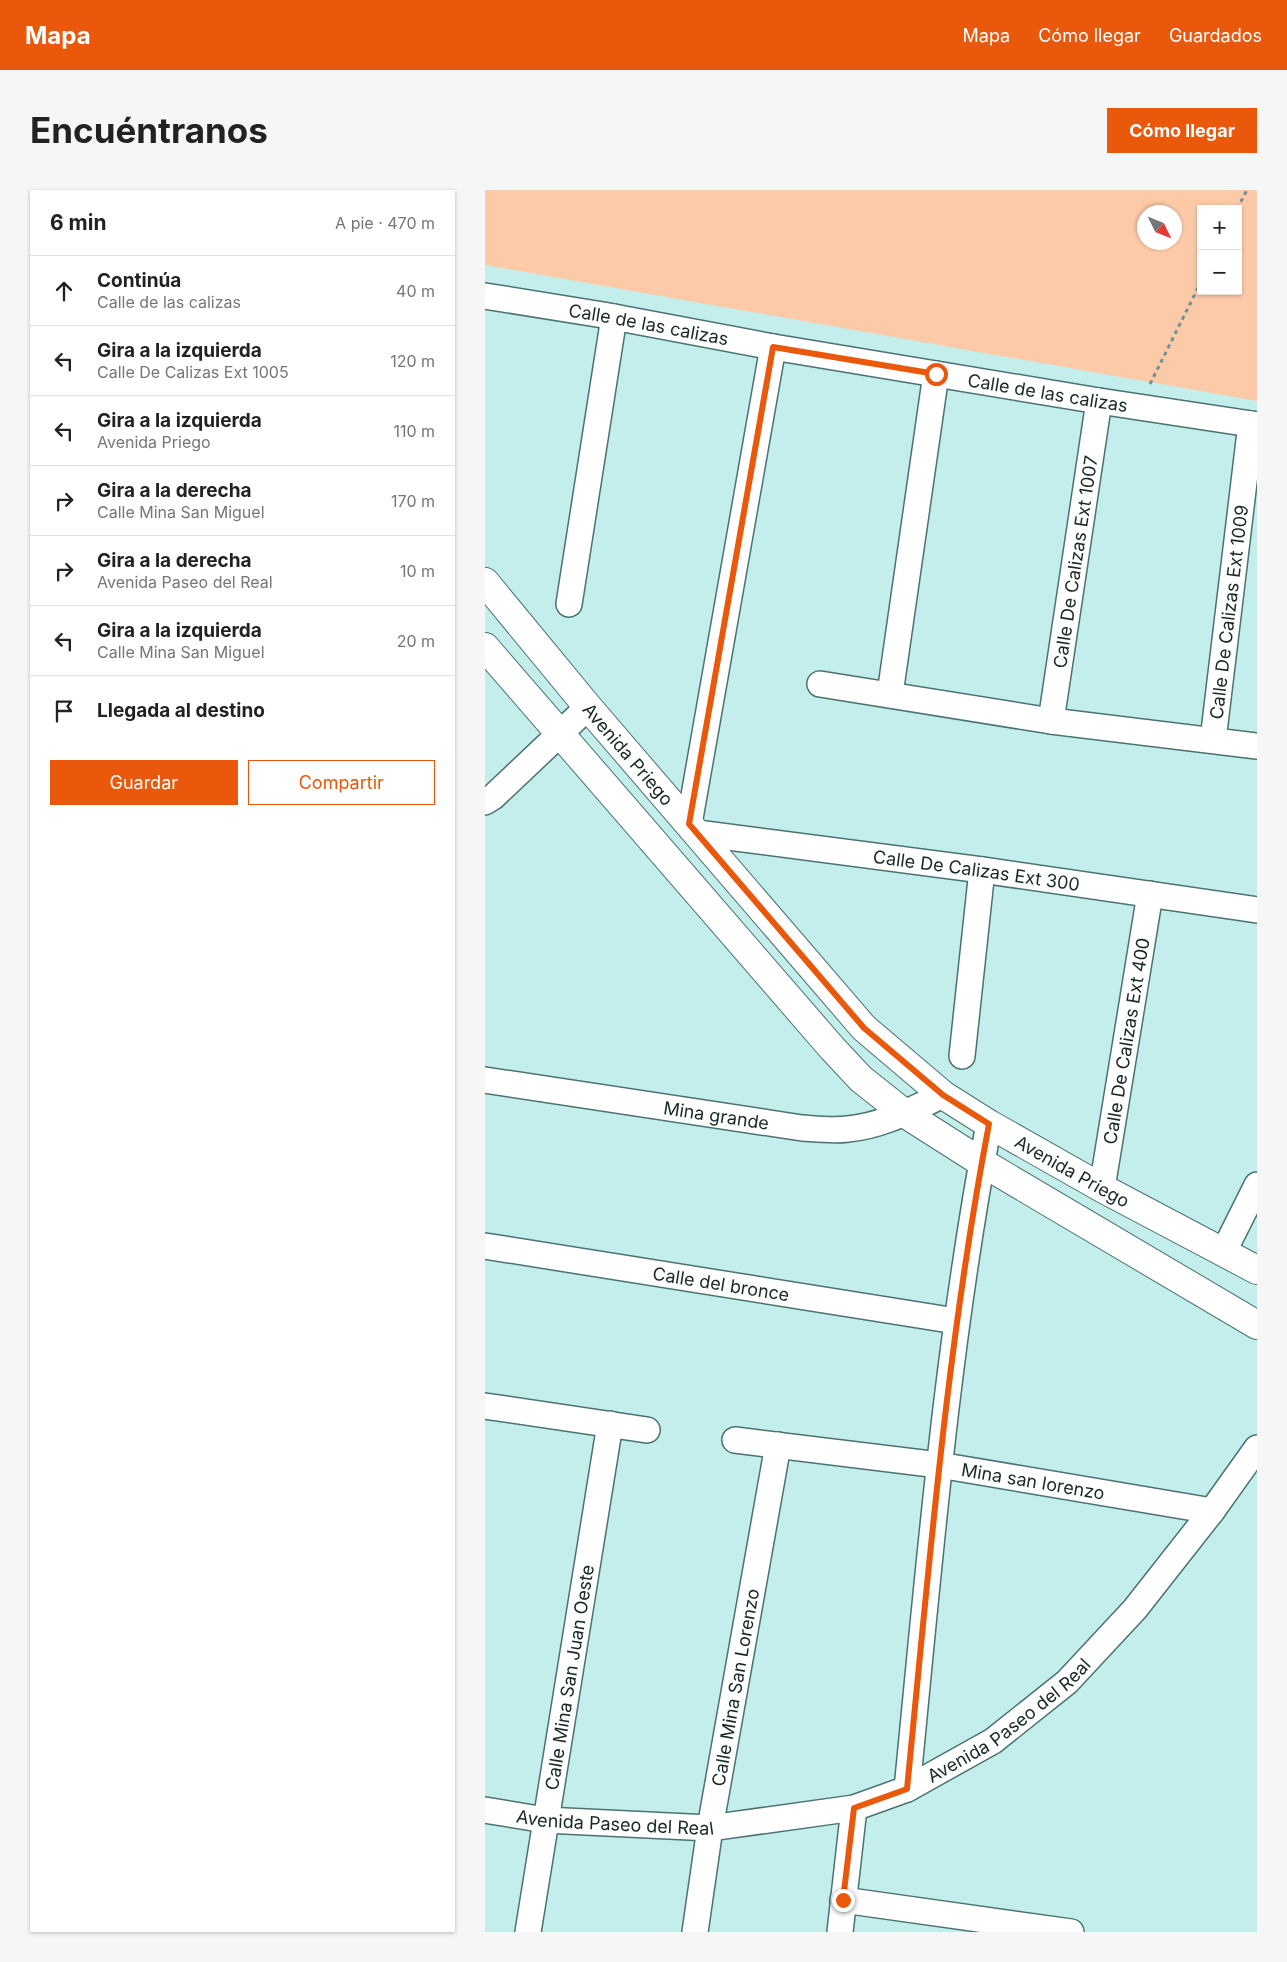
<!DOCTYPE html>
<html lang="es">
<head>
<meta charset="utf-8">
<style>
  :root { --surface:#fff; --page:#f6f6f6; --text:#222; --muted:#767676; --line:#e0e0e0; --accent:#ea580c }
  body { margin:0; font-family:Inter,sans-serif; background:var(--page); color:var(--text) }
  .controls { position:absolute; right:15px; top:15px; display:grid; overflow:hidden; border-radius:0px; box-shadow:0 1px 4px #0004 }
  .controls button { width:45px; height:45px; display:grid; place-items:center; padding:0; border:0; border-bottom:1px solid var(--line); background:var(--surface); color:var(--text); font:25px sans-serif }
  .compass { position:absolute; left:652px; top:15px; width:45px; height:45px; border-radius:50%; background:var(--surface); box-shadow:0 1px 4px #0004; rotate:133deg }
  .stop { position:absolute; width:15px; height:15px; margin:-11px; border:4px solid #ea580c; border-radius:50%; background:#fff }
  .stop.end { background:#ea580c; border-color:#fff; box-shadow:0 1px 5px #0008 }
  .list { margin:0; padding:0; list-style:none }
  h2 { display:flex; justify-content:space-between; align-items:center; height:65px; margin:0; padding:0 20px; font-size:21px }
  h2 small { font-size:16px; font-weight:400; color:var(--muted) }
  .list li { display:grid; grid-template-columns:32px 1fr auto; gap:15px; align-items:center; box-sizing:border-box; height:70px; padding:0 20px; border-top:1px solid var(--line) }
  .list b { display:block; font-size:19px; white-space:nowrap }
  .list p { margin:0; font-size:16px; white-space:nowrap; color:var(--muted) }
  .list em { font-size:16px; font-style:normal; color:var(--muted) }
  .actions { display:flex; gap:10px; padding:15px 20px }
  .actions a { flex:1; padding:11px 0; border:1px solid var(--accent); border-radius:0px; text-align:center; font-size:18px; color:var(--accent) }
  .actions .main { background:var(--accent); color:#fff }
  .icon { flex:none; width:28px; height:28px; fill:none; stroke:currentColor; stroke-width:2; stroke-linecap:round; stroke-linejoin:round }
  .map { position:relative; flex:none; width:772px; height:1742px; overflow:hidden; border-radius:0px }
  header { display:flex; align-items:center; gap:30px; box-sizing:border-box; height:70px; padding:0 25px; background:var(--accent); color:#fff }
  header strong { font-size:24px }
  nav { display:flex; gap:28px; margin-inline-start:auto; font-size:18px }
  .intro { display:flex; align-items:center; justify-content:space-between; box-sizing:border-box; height:120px; padding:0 30px }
  h1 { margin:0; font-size:35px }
  .button { padding:12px 22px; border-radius:0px; background:var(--accent); color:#fff; font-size:18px; font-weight:700 }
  main { display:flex; gap:30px; padding:0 30px }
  aside { flex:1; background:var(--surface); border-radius:0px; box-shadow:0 1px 4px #0004 }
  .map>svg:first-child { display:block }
</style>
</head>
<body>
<header>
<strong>Mapa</strong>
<nav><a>Mapa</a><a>Cómo llegar</a><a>Guardados</a></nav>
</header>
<div class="intro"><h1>Encuéntranos</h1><a class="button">Cómo llegar</a></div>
<main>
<aside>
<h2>6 min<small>A pie · 470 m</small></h2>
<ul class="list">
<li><svg class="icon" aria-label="ahead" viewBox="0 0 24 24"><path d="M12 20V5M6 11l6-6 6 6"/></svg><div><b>Continúa</b><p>Calle de las calizas</p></div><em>40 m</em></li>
<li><svg class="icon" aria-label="left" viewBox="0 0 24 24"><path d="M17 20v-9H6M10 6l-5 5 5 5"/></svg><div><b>Gira a la izquierda</b><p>Calle De Calizas Ext 1005</p></div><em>120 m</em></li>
<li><svg class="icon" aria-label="left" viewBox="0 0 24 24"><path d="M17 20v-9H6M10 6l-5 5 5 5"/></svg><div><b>Gira a la izquierda</b><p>Avenida Priego</p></div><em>110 m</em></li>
<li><svg class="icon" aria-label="right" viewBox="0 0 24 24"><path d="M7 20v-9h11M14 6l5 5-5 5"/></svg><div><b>Gira a la derecha</b><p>Calle Mina San Miguel</p></div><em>170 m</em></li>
<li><svg class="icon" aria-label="right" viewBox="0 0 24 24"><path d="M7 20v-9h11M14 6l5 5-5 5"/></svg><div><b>Gira a la derecha</b><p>Avenida Paseo del Real</p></div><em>10 m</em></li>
<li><svg class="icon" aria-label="left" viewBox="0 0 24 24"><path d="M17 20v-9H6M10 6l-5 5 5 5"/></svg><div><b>Gira a la izquierda</b><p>Calle Mina San Miguel</p></div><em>20 m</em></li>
<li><svg class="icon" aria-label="arrive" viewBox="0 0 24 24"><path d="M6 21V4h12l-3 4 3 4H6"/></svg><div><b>Llegada al destino</b></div></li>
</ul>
<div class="actions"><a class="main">Guardar</a><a>Compartir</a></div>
</aside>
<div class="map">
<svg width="772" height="1742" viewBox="0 0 772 1742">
  <rect width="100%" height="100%" fill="#c3eeec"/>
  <!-- green -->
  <path fill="#fdcaa8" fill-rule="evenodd" d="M0,0H772V211L0,75ZM716,19H753V101H716ZM659,22H689V52H659Z"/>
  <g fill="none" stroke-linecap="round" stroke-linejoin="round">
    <!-- minor casing -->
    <g stroke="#4b7271" stroke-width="28">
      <g id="minor">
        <path id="s1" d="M0,106L118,125L288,157L614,211L772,235"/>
        <path d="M84,414L129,127"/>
        <path d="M335,494L566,531L772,556"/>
        <path d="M405,504L451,184"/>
        <path id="s2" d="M566,531L614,211"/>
        <path id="s3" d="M728,550L766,234"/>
        <path d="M0,612L8,607L103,517"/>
        <path d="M204,634L288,157"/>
        <path id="s4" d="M212,643L497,680L772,720"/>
        <path d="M477,866L497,680"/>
        <path id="s5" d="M0,890L317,938C332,939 348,941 363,939C397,936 428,919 458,905"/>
        <path id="s6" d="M617,998L665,704"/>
        <path id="s7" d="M0,1056L471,1131"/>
        <path d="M739,1061L772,995"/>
        <path d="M0,1216L162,1240"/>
        <path id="s8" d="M250,1250L454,1275L727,1321"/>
        <path d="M422,1599C444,1377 462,1154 504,934"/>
        <path id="s9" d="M0,1620L60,1630L225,1638L369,1618L422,1599L508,1551L582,1492L650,1419L727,1321L772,1258"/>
        <path d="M358,1710L586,1742"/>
        <path id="s10" d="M43,1742L125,1234"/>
        <path id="s11" d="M210,1742L225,1638L293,1255"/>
        <path d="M355,1742L369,1618"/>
      </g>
    </g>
    <!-- tertiary casing -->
    <g stroke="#4b7271" stroke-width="30">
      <g id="tertiary">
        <path id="s12" d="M0,392L103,517L379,838L458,905L504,934L617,998L772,1080"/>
        <path d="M0,457L347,858L376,889L419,923L496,972L772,1135"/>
      </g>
    </g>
    <!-- path -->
    <path stroke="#72918f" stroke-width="3" stroke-dasharray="4 4" stroke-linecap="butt" d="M752,19L762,0
      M665,194L716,92"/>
    <!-- minor -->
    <use href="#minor" stroke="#fff" stroke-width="25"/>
    <!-- tertiary -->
    <use href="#tertiary" stroke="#fff" stroke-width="28"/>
  </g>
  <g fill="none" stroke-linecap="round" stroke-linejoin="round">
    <!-- route -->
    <path stroke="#ea580c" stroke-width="6" d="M358,1710L369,1618L422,1599C444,1377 462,1154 504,934L458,905L379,838L204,634L288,157L451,184"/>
  </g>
  <g text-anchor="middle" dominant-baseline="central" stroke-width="4" stroke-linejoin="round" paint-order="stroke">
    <!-- street labels -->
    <g font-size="18" fill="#172827" stroke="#d0fbf9">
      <text stroke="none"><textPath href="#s1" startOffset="166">Calle de las calizas</textPath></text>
      <text stroke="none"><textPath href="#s1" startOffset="571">Calle de las calizas</textPath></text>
      <text stroke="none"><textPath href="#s2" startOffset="161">Calle De Calizas Ext 1007</textPath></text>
      <text stroke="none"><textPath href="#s3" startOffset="129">Calle De Calizas Ext 1009</textPath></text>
      <text stroke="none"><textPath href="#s12" startOffset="224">Avenida Priego</textPath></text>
      <text stroke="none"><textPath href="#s4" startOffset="282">Calle De Calizas Ext 300</textPath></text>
      <text stroke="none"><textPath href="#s6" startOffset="149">Calle De Calizas Ext 400</textPath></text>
      <text stroke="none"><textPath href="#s5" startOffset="234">Mina grande</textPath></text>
      <text stroke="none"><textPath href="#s12" startOffset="839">Avenida Priego</textPath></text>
      <text stroke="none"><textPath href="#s7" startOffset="239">Calle del bronce</textPath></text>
      <text stroke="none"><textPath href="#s8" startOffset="301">Mina san lorenzo</textPath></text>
      <text stroke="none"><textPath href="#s10" startOffset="258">Calle Mina San Juan Oeste</textPath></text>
      <text stroke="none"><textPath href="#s11" startOffset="248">Calle Mina San Lorenzo</textPath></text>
      <text stroke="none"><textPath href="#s9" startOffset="551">Avenida Paseo del Real</textPath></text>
      <text stroke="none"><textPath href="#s9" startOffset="131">Avenida Paseo del Real</textPath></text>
    </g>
  </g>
</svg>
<div class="controls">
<button>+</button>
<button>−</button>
</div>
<svg class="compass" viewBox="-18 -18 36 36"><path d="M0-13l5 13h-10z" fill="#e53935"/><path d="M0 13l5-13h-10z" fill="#767676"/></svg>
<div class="stop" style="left:451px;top:184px"></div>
<div class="stop end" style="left:358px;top:1710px"></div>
</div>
</main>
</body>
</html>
